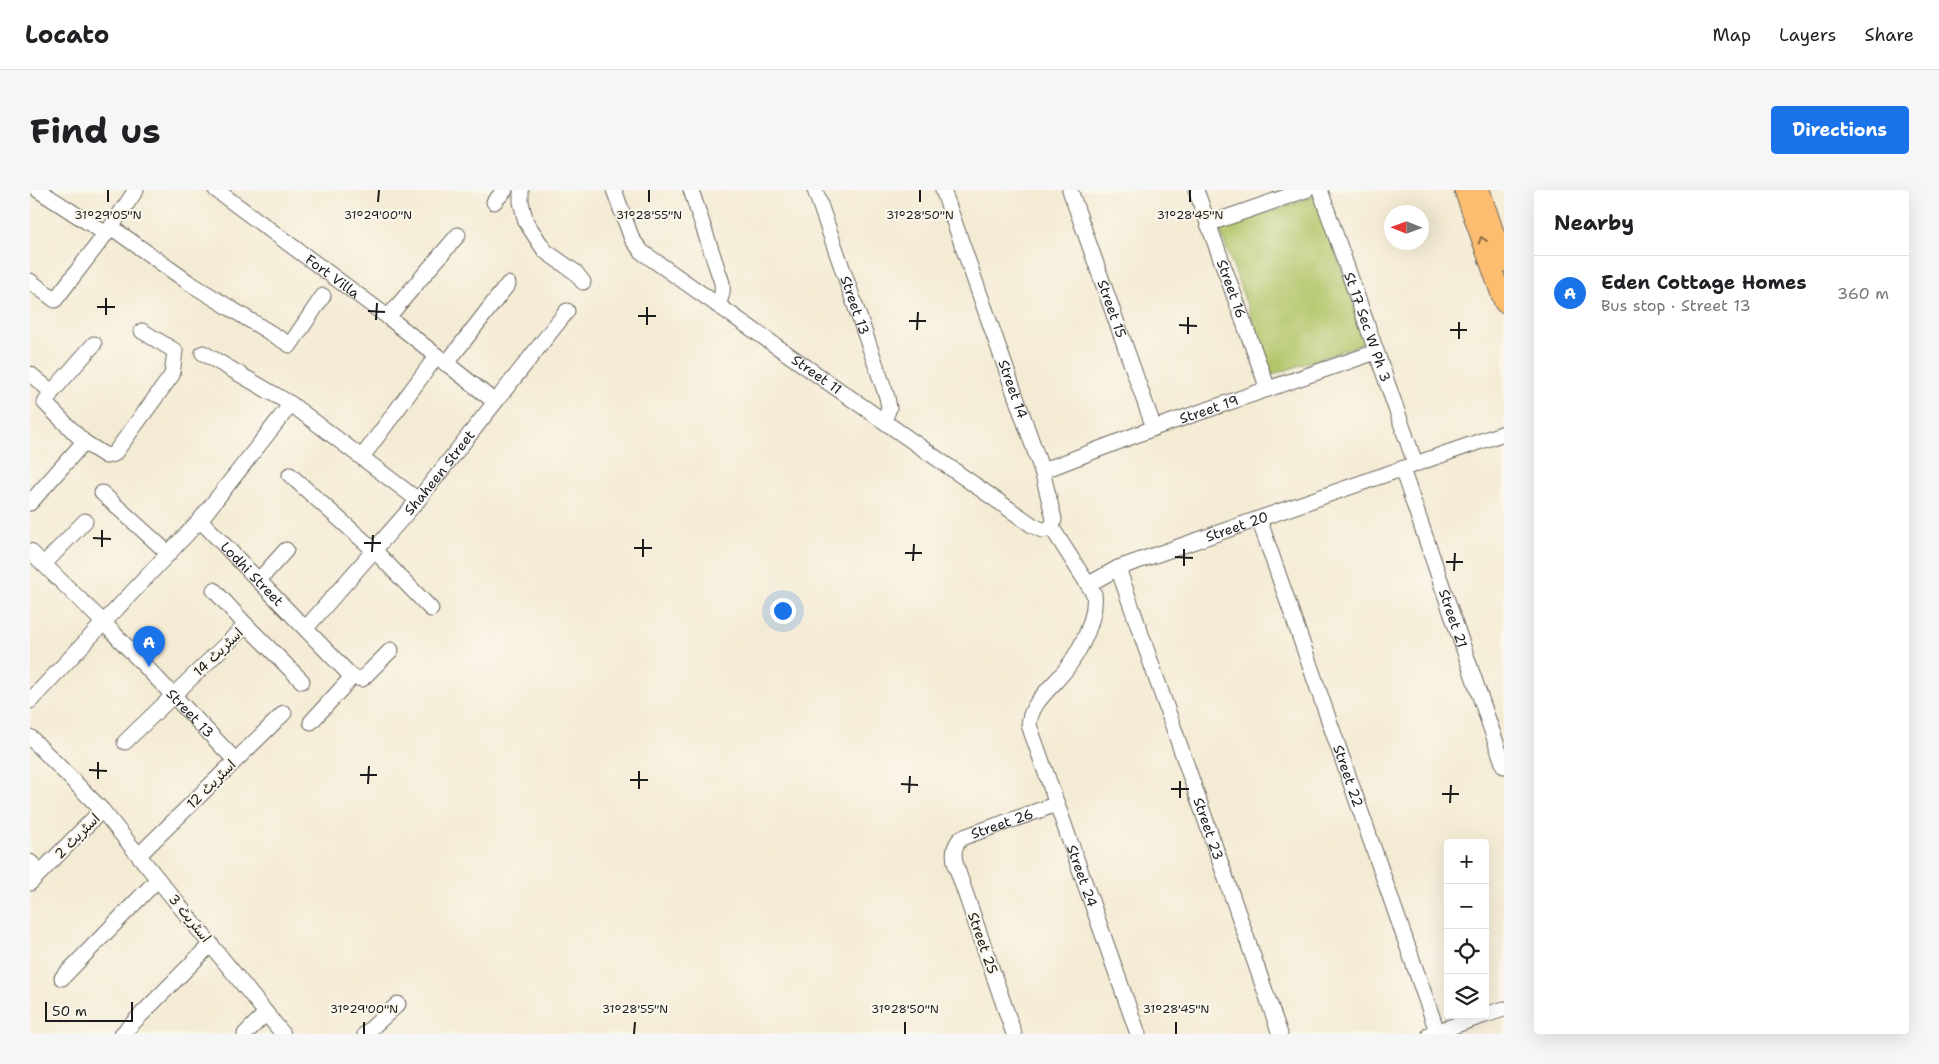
<!DOCTYPE html>
<html lang="en">
<head>
<meta charset="utf-8">
<style>
  :root { --surface:#fff; --page:#f6f6f6; --text:#202124; --muted:#757577; --line:#e0e0e0; --accent:#1a73e8 }
  body { margin:0; font-family:"Shantell Sans","Playpen Sans Arabic",sans-serif; background:var(--page); color:var(--text) }
  .controls { position:absolute; right:15px; bottom:15px; display:grid; overflow:hidden; border-radius:5px; box-shadow:0 5px 20px #0002 }
  .controls button { width:45px; height:45px; display:grid; place-items:center; padding:0; border:0; border-bottom:1px solid var(--line); background:var(--surface); color:var(--text); font:25px sans-serif }
  .compass { position:absolute; left:1354px; top:15px; width:45px; height:45px; border-radius:50%; background:var(--surface); box-shadow:0 5px 20px #0002; rotate:271deg }
  .scale { position:absolute; left:15px; bottom:12px; width:88px; box-sizing:border-box; padding-left:5px; border:2px solid #1c1c1c; border-top:0; font-size:14px; line-height:18px; white-space:nowrap; color:#1c1c1c; -webkit-text-stroke:4px #fbf7ec; paint-order:stroke }
  .you { position:absolute; left:752px; top:420px; width:18px; height:18px; margin:-12px; border:4px solid #fff; border-radius:50%; background:#1a73e8; box-shadow:0 0 0 8px #1a73e833 }
  .badge { display:grid; place-items:center; width:32px; height:32px; border-radius:50%; background:var(--accent); color:#fff; font-size:16px; font-weight:700 }
  .pin { position:absolute; translate:-50% -41px; filter:drop-shadow(0 1px 2px #0008) }
  .pin::after { content:''; position:absolute; top:26px; width:18px; height:15px; background:inherit; clip-path:polygon(0 0,100% 0,50% 100%) }
  .list { margin:0; padding:0; list-style:none }
  h2 { display:flex; justify-content:space-between; align-items:center; height:65px; margin:0; padding:0 20px; font-size:21px }
  h2 small { font-size:16px; font-weight:400; color:var(--muted) }
  .list li { display:grid; grid-template-columns:32px 1fr auto; gap:15px; align-items:center; box-sizing:border-box; height:75px; padding:0 20px; border-top:1px solid var(--line) }
  .list b { display:block; font-size:19px; white-space:nowrap }
  .list p { margin:0; font-size:16px; white-space:nowrap; color:var(--muted) }
  .list em { font-size:16px; font-style:normal; color:var(--muted) }
  .icon { flex:none; width:28px; height:28px; fill:none; stroke:currentColor; stroke-width:2; stroke-linecap:round; stroke-linejoin:round }
  .map { position:relative; flex:none; width:1474px; height:844px; overflow:hidden; border-radius:5px }
  header { display:flex; align-items:center; gap:30px; box-sizing:border-box; height:70px; padding:0 25px; background:var(--surface); border-bottom:1px solid var(--line) }
  header strong { font-size:24px }
  nav { display:flex; gap:28px; margin-inline-start:auto; font-size:18px }
  .intro { display:flex; align-items:center; justify-content:space-between; box-sizing:border-box; height:120px; padding:0 30px }
  h1 { margin:0; font-size:35px }
  .button { padding:12px 22px; border-radius:5px; background:var(--accent); color:#fff; font-size:18px; font-weight:700 }
  main { display:flex; gap:30px; padding:0 30px }
  aside { flex:1; background:var(--surface); border-radius:5px; box-shadow:0 5px 20px #0002 }
  .map>svg:first-child { display:block }
</style>
</head>
<body>
<header>
<strong>Locato</strong>
<nav><a>Map</a><a>Layers</a><a>Share</a></nav>
</header>
<div class="intro"><h1>Find us</h1><a class="button">Directions</a></div>
<main>
<div class="map">
<svg width="1474" height="844" viewBox="0 0 1474 844">
  <rect width="100%" height="100%" fill="#fbf7ec"/>
  <filter id="ink" filterUnits="userSpaceOnUse"><feTurbulence type="fractalNoise" baseFrequency=".02" numOctaves="2"/><feDisplacementMap in="SourceGraphic" scale="10" xChannelSelector="R" yChannelSelector="G"/><feConvolveMatrix kernelMatrix="1 2 1 2 8 2 1 2 1" color-interpolation-filters="sRGB"/></filter>
  <filter id="wash" filterUnits="userSpaceOnUse"><feTurbulence type="fractalNoise" baseFrequency=".0096" numOctaves="4" result="noise"/><feDisplacementMap in="SourceGraphic" scale="20" xChannelSelector="R" yChannelSelector="G"/><feGaussianBlur stdDeviation="1.12" result="paint"/><feColorMatrix in="noise" values="0 0 0 0 0 0 0 0 0 0 0 0 0 0 0 0 0 1.4 0 .05"/><feComposite in="paint" operator="in"/></filter>
  <g filter="url(#wash)">
    <rect width="100%" height="100%" fill="#f4ebd4"/>
    <!-- green -->
    <path fill="#b2c66a" stroke="#677143" d="M1285,6L1337,152L1242,185L1190,40Z"/>
  </g>
  <g filter="url(#ink)">
    <g fill="none" stroke-linecap="round" stroke-linejoin="round">
      <!-- minor casing -->
      <g stroke="#68645c" stroke-width="17">
        <g id="minor">
          <path d="M8,0L76,44"/>
          <path id="s1" d="M186,0L358,127L465,212"/>
          <path d="M491,0V12L496,32L515,61L545,82L553,92"/>
          <path id="s2" d="M584,0L602,49L612,62L1002,335L1012,340L1022,338"/>
          <path d="M661,0L692,93C693,102 692,107 687,115"/>
          <path id="s3" d="M785,0L857,207L859,218L854,231"/>
          <path id="s4" d="M913,0L1012,281L1024,329L1022,338L1064,404C1067,428 1051,459 1037,478C1024,496 1000,512 999,535L1108,844"/>
          <path id="s5" d="M1040,0L1124,238"/>
          <path id="s6" d="M1166,0L1238,199"/>
          <path id="s7" d="M1290,0L1385,273"/>
          <path d="M464,12L475,0"/>
          <path d="M1178,34L1276,0"/>
          <path d="M81,37L158,92L260,155L293,106"/>
          <path d="M0,91L25,110L81,37L106,0"/>
          <path d="M358,127L428,45"/>
          <path d="M173,163L261,214L388,310"/>
          <path d="M416,174L478,94"/>
          <path d="M0,184L22,202"/>
          <path d="M54,252L15,213L22,202L64,154"/>
          <path d="M332,267L406,167"/>
          <path id="s8" d="M1372,279L1474,576"/>
          <path id="s9" d="M1012,281L1124,238L1346,162"/>
          <path d="M260,285L345,361L401,419"/>
          <path d="M72,303L139,364"/>
          <path d="M0,313L54,252L76,266L84,264L142,185L145,161L112,141"/>
          <path id="s10" d="M1229,329L1408,844"/>
          <path id="s11" d="M170,330L322,487L281,532"/>
          <path id="s12" d="M0,361L73,432L205,570"/>
          <path d="M14,374L55,331"/>
          <path id="s13" d="M1088,378L1250,844"/>
          <path d="M229,390L256,360"/>
          <path id="s14" d="M1059,394L1088,378L1474,243"/>
          <path d="M184,400L216,435L272,491"/>
          <path id="s15" d="M276,438L388,310L537,121"/>
          <path d="M322,487L332,489L361,460"/>
          <path d="M0,511L170,330L261,214"/>
          <path d="M0,547L72,620L253,844"/>
          <path d="M95,552L216,435"/>
          <path d="M109,665L254,523"/>
          <path d="M0,672L11,682"/>
          <path d="M0,693L72,620"/>
          <path d="M32,788L128,689"/>
          <path d="M1455,825L1474,819"/>
          <path d="M92,844L181,754"/>
          <path d="M215,844L236,823"/>
          <path d="M335,844L368,814"/>
          <path id="s16" d="M984,844L926,676C923,665 923,657 931,648L1027,614"/>
          <path d="M1400,844L1455,825"/>
        </g>
      </g>
      <!-- major casing -->
      <g stroke="#68645c" stroke-width="21">
        <path id="major" d="M1434,0L1474,113
          M1450,0L1474,72"/>
      </g>
      <!-- minor -->
      <use href="#minor" stroke="#fff" stroke-width="15"/>
      <!-- major -->
      <use href="#major" stroke="#fcbd6f" stroke-width="19"/>
    </g>
    <!-- one-way arrows -->
    <defs><path id="oneway-chevron" d="M-2-3.5L2.5 0L-2 3.5" fill="none" stroke-width="1.6" stroke-linecap="round" stroke-linejoin="round" transform="scale(1.25)"/></defs>
    <use stroke="#8c6c46" href="#oneway-chevron" transform="translate(1452 50) rotate(-109)"/>
  </g>
  <!-- ticks -->
  <path fill="none" stroke="#1c1c1c" stroke-width="2" d="M78,12V0M348,12L349,0M619,12V0M890,12V0M1160,12V0M67,117H85M338,121L355,122M76,125V108M608,126H626M346,130L347,113M879,131H896M617,135V117M1149,135L1167,136M887,140L888,122M1420,140H1437M1158,144V127M1429,149V132M63,348L81,349M334,353H351M72,357V340M604,358H622M342,362L343,345M875,363H892M613,367V349M1145,367L1163,368M883,371L884,354M1416,372H1433M1154,376V359M1424,381L1425,363M59,580L77,581M330,585H347M68,589V572M600,590H618M338,594L339,576M871,594L888,595M609,599V581M1141,599H1159M879,603L880,586M1412,604H1429M1150,608V591M1420,613L1421,595M334,844V832M604,844L605,832M875,844V832M1146,844V832"/>
  <g text-anchor="middle" dominant-baseline="central" stroke-width="4" stroke-linejoin="round" paint-order="stroke">
    <!-- street labels -->
    <g font-size="14" fill="#1c1c1c" stroke="#fbf7ec">
      <text stroke="none"><textPath href="#s1" startOffset="145">Fort Villa</textPath></text>
      <text stroke="none"><textPath href="#s6" startOffset="105">Street 16</textPath></text>
      <text stroke="none"><textPath href="#s3" startOffset="122">Street 13</textPath></text>
      <text stroke="none"><textPath href="#s5" startOffset="126">Street 15</textPath></text>
      <text stroke="none"><textPath href="#s7" startOffset="145">St 17 Sec W Ph 3</textPath></text>
      <text stroke="none"><textPath href="#s2" startOffset="282">Street 11</textPath></text>
      <text stroke="none"><textPath href="#s4" startOffset="211">Street 14</textPath></text>
      <text stroke="none"><textPath href="#s9" startOffset="178">Street 19</textPath></text>
      <text stroke="none"><textPath href="#s15" startOffset="205">Shaheen Street</textPath></text>
      <text stroke="none"><textPath href="#s14" startOffset="159">Street 20</textPath></text>
      <text stroke="none"><textPath href="#s11" startOffset="75">Lodhi Street</textPath></text>
      <text stroke="none"><textPath href="#s8" startOffset="158">Street 21</textPath></text>
      <text transform="translate(188 462) rotate(-44)">اسٹریٹ 14</text>
      <text stroke="none"><textPath href="#s12" startOffset="228">Street 13</textPath></text>
      <text stroke="none"><textPath href="#s10" startOffset="272">Street 22</textPath></text>
      <text transform="translate(181 594) rotate(-45)">اسٹریٹ 12</text>
      <text stroke="none"><textPath href="#s16" startOffset="251">Street 26</textPath></text>
      <text stroke="none"><textPath href="#s13" startOffset="276">Street 23</textPath></text>
      <text transform="translate(47 646) rotate(-45)">اسٹریٹ 2</text>
      <text stroke="none"><textPath href="#s4" startOffset="745">Street 24</textPath></text>
      <text transform="translate(160 728) rotate(51)">اسٹریٹ 3</text>
      <text transform="translate(953 753) rotate(71)">Street 25</text>
    </g>
  </g>
  <g font-size="12" text-anchor="middle" fill="#1c1c1c" stroke="#fbf7ec" stroke-width="4" stroke-linejoin="round" paint-order="stroke">
    <text x="78" y="29">31°29'05"N</text>
    <text x="348" y="29">31°29'00"N</text>
    <text x="619" y="29">31°28'55"N</text>
    <text x="890" y="29">31°28'50"N</text>
    <text x="1160" y="29">31°28'45"N</text>
    <text x="334" y="823">31°29'00"N</text>
    <text x="605" y="823">31°28'55"N</text>
    <text x="875" y="823">31°28'50"N</text>
    <text x="1146" y="823">31°28'45"N</text>
  </g>
</svg>
<div class="controls">
<button>+</button>
<button>−</button>
<button><svg class="icon" aria-label="locate" viewBox="0 0 24 24"><circle cx="12" cy="12" r="6"/><path d="M12 2v4M12 18v4M2 12h4M18 12h4"/></svg></button>
<button><svg class="icon" aria-label="layers" viewBox="0 0 24 24"><path d="M12 4l9 5-9 5-9-5zM3 14l9 5 9-5"/></svg></button>
</div>
<svg class="compass" viewBox="-18 -18 36 36"><path d="M0-13l5 13h-10z" fill="#e53935"/><path d="M0 13l5-13h-10z" fill="#757577"/></svg>
<div class="scale">50 m</div>
<div class="you"></div>
<div class="pin badge" style="left:119px;top:477px">A</div>
</div>
<aside>
<h2>Nearby<small></small></h2>
<ul class="list">
<li><span class="badge">A</span><div><b>Eden Cottage Homes</b><p>Bus stop · Street 13</p></div><em>360 m</em></li>
</ul>
</aside>
</main>
</body>
</html>
